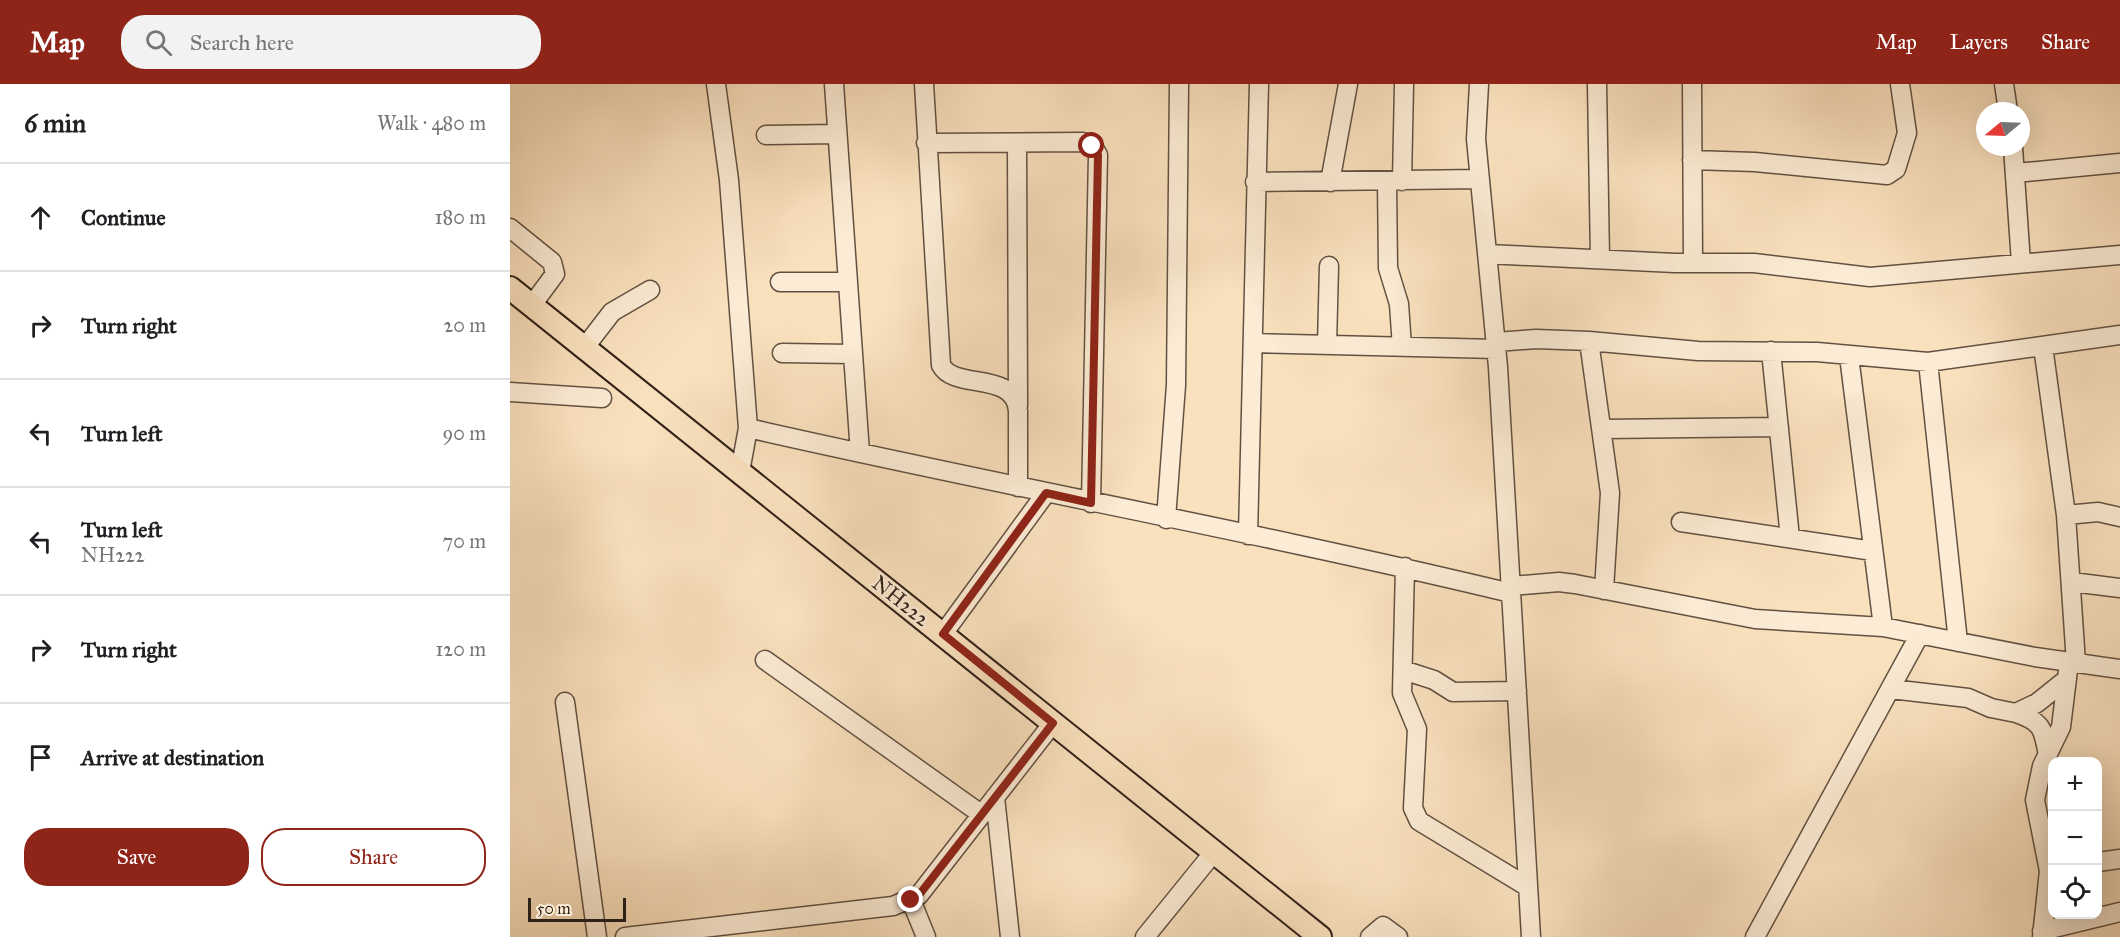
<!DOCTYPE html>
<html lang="en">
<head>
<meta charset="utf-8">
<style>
  :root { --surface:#fff; --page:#f2f2f2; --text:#202124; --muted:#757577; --line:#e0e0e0; --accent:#8f2418 }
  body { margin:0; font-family:"IM FELL Great Primer",serif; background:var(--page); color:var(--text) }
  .controls { position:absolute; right:18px; bottom:18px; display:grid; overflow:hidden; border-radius:12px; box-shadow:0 6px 24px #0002 }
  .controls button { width:54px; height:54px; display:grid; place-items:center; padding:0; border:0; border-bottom:2px solid var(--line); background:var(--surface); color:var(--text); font:30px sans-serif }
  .compass { position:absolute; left:1466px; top:18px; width:54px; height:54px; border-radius:50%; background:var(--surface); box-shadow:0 6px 24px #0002; rotate:251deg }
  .scale { position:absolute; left:18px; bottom:15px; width:98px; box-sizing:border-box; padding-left:6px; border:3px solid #302118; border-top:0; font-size:16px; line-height:21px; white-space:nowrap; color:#302118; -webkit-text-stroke:4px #fcecd5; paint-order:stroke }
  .stop { position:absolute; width:18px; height:18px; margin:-14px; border:4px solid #8f2418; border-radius:50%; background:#fff }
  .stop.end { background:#8f2418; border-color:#fff; box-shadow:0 2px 6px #0008 }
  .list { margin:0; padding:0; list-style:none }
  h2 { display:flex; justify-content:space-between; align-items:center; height:78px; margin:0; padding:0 24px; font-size:26px }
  h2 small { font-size:20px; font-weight:400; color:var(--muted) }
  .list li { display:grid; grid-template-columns:39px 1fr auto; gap:18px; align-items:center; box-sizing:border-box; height:108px; padding:0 24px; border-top:2px solid var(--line) }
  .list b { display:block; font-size:22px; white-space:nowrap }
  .list p { margin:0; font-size:20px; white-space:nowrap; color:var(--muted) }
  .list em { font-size:20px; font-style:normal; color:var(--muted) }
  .actions { display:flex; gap:12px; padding:18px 24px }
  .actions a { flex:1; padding:14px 0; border:2px solid var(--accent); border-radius:24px; text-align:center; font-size:21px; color:var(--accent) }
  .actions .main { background:var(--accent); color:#fff }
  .icon { flex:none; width:33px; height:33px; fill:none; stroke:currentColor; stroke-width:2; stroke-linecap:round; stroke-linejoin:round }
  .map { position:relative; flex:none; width:1610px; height:853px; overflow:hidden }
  header { display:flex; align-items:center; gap:36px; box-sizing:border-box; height:84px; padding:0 30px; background:var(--accent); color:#fff }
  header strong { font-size:28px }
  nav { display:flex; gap:33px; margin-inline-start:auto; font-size:21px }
  .search { width:420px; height:54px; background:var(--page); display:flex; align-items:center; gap:15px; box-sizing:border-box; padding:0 21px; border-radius:24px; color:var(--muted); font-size:22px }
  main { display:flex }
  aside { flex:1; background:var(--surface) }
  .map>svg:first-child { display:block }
</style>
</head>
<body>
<header>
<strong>Map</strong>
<div class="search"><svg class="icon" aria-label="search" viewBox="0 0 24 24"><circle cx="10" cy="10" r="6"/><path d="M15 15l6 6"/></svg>Search here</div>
<nav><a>Map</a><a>Layers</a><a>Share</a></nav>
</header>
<main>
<aside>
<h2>6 min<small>Walk · 480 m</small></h2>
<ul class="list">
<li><svg class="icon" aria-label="ahead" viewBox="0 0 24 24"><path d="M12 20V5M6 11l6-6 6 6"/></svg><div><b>Continue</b></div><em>180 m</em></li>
<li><svg class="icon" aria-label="right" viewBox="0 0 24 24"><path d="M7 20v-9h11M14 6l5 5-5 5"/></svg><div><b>Turn right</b></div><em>20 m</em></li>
<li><svg class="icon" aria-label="left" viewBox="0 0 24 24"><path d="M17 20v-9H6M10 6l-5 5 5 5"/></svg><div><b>Turn left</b></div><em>90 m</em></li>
<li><svg class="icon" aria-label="left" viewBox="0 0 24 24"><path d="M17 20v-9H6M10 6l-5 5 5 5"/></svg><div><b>Turn left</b><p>NH222</p></div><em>70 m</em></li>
<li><svg class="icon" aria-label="right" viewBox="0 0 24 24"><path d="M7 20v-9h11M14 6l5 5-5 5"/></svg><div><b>Turn right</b></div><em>120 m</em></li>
<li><svg class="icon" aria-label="arrive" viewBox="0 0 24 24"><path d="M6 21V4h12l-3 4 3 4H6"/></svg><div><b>Arrive at destination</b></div></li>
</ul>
<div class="actions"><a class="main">Save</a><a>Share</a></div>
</aside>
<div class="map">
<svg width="1610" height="853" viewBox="0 0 1610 853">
  <rect width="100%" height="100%" fill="#fae1be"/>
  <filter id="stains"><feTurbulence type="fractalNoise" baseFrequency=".00333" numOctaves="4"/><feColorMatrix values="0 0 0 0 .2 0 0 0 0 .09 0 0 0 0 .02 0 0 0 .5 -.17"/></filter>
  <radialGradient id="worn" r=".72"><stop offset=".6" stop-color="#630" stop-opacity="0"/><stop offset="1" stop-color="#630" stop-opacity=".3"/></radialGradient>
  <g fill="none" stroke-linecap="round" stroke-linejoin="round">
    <!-- minor casing -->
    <g stroke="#625142" stroke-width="21">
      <path id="minor" d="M206,0L219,96L238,344L230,388
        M324,0L350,369
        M414,0L431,281C444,307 505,286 508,327V403
        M969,0L966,55L988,283L1021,853
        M1087,0L1090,175
        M1182,0L1183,179
        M1494,0L1498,27
        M256,51L327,50
        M416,59L573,58L583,62L588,71L581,419
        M507,59L508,322
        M1503,63L1511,179
        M1182,76L1245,78L1377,91L1386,85L1397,49L1390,0
        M1506,89L1610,79
        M892,97L894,0
        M745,98L970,95
        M820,98L838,0
        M877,98L878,184L889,220L892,263
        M0,144L42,178L45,190L22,221
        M977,170L1165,179H1244L1360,193L1610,171
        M270,198H338
        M1079,257L1100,409L1094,506
        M986,258L1026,255L1079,257L1188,267L1307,268L1418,278L1610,251
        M743,259L986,265
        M817,261L819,182
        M1533,262L1556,431L1566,579
        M75,263L102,228L140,206
        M1261,267L1280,454
        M272,269L343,270
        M1339,272L1373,543
        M1418,278L1448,558
        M0,308L92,314
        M238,344C492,402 748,448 1001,509
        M1093,345L1269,343
        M1556,431L1588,428L1610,433
        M656,435L666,301L669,0
        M1171,438L1363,467
        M738,451L749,0
        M895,483L892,609L907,645L903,724L909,737L1018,803
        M1562,498L1610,504
        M1001,502L1049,498L1065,500L1245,535L1373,543L1525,573L1610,585
        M433,550L536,409
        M255,576L471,730
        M893,586L924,596L943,608L1007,607
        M1381,605L1458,614L1481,624L1506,629L1527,619L1557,595
        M55,618L87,853
        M1506,629C1533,638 1533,645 1538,671
        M485,713L500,853
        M1588,778L1610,775
        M401,816L416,853
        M1532,847L1610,828
        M115,853L383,822L409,811L543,639
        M635,853L704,768
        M860,853L873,842L888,853
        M1245,853L1410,550
        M1532,853L1539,787L1525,716L1532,682L1551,643L1559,578"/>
    </g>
    <!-- major casing -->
    <g stroke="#302118" stroke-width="26">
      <path id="major" d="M0,204L810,853"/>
    </g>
    <!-- minor -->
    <use href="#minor" stroke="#fcecd5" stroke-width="18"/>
    <!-- major -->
    <use href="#major" stroke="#fae1be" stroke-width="22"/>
  </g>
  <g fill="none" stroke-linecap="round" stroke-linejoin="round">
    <!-- route -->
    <path stroke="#8f2418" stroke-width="8" d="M401,816L409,811L543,639L433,550L536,409L581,419L588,71L582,62"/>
  </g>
  <g text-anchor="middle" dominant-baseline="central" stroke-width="4.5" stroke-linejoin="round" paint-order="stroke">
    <!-- street labels -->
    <g font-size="21" fill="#302118" stroke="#fcecd5">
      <text transform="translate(391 517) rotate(39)">NH222</text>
    </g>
  </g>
  <rect width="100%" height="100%" filter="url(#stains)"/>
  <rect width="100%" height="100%" fill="url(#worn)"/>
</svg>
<div class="controls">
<button>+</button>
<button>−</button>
<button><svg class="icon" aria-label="locate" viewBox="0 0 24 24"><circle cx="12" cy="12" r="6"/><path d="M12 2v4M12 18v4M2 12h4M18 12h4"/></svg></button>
</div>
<svg class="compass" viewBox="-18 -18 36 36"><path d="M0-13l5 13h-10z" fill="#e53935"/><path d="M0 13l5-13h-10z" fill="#757577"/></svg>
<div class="scale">50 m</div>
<div class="stop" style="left:582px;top:62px"></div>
<div class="stop end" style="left:401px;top:816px"></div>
</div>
</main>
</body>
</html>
